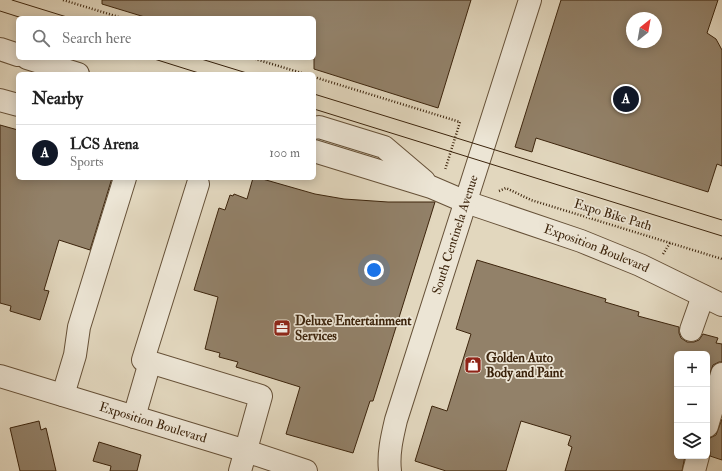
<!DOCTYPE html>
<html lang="en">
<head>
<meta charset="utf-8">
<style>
  :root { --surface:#fff; --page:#f2f2f2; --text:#222; --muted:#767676; --line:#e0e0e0; --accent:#111827 }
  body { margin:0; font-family:"IM FELL Double Pica",serif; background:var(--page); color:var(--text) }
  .controls { position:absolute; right:12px; bottom:12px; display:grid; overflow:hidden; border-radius:6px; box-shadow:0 2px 10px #0003 }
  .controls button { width:36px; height:36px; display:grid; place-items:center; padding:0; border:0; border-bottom:1px solid var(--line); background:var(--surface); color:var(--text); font:20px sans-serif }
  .compass { position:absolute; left:626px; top:12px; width:36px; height:36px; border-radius:50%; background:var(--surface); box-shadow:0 2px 10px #0003; rotate:31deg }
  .you { position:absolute; left:374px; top:270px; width:14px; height:14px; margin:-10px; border:3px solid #fff; border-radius:50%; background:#1a73e8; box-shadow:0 0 0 6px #1a73e833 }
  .badge { display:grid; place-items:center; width:26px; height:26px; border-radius:50%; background:var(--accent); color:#fff; font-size:13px; font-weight:700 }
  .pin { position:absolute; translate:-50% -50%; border:2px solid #fff; box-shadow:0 1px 4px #0006 }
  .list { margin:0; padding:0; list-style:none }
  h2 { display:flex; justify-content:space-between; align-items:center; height:52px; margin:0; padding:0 16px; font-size:17px }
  h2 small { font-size:13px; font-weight:400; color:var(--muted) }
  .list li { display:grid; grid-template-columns:26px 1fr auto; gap:12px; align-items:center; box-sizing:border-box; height:56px; padding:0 16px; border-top:1px solid var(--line) }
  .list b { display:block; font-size:15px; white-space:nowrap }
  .list p { margin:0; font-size:13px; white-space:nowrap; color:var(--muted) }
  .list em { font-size:13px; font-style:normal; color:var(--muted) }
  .icon { flex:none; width:22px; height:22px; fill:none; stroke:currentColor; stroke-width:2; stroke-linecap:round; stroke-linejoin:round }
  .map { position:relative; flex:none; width:722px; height:471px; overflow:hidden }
  .search { position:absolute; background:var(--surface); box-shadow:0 2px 10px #0003; left:16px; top:16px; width:300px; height:44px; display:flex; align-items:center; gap:10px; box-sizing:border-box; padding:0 14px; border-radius:6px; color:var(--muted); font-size:15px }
  .panel { position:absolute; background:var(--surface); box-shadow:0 2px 10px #0003; left:16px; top:72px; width:300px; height:108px; border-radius:6px }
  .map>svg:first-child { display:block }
</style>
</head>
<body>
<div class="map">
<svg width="722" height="471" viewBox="0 0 722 471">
  <rect width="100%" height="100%" fill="#e2d7be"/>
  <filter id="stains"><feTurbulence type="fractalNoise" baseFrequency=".005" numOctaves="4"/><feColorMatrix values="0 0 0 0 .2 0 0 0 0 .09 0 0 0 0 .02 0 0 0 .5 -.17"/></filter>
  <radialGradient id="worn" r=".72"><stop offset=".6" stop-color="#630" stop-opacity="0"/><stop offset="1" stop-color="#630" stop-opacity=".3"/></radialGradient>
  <!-- building -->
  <path fill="#928169" stroke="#3c240c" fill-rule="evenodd" d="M102,0H471L438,108L314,69V18H148L102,4Z
    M561,0H718L707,33L716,39L722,50V166L717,164L708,192L536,138L532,152L515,147ZM632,18H656V42H632Z
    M0,125L18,130V178H112L90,250L59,240L44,290L49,291L40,320L10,311L11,306L0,303Z
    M253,178H259L315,194L344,199L388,202H435L373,401H370L353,453L286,434L300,387L236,367L238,362L219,357L220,353L205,349L218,297L194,290L219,208L225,210L230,195L233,196L234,194L247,199Z
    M477,260L606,299L605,302L639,312L638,316L679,327V333L681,338L687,342H694L699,340L703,334L718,338L716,343L722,344V362H719L713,365L707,381V354H677V456H685L682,471H565L572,447L568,445L571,436L521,421L506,471H446L415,461L432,406L447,411L471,334L456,329Z
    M722,419V460L710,456V452L707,447V438H710L716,435Z
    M39,421L41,430L46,428L56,471H20L10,428Z
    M99,442L141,455L137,471H110L111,466L93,461Z"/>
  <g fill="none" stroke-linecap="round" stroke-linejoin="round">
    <!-- minor casing -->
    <g stroke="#665138" stroke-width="24">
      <g id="minor">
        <path d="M0,49L18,55"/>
        <path d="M27,58L78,74"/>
        <path d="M0,100L18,105"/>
        <path d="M314,128L319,127L384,147L424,181"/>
        <path id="s1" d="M314,151L431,187L466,202L581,241L640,265L722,305"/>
        <path d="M198,184L143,360L261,396L240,471"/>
        <path d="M691,330L703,296"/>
        <path id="s2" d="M0,376L246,451L306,471"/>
        <path d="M63,395L75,355L79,327L125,178"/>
        <path d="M134,417L150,362"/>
        <path d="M707,426L722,374"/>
        <path id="s3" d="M390,471C388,454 392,437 396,420L530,0"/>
        <path d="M694,471L698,456"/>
      </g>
    </g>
    <!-- path -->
    <path stroke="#3c240c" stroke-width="2.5" stroke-dasharray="1 2" stroke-linecap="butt" d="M63,0L122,18
      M252,58L305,74
      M314,77L460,122L445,170
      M499,191L506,188L531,200L722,259
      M663,254L670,243"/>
    <!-- minor -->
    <use href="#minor" stroke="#ece5d5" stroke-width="22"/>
    <!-- tram -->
    <path stroke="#3c240c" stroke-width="1" d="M12,0L70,18
      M0,11L22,18
      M151,58L202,74
      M198,58L250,74
      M314,94L722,220
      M314,109L722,236"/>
  </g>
  <!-- icons -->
  <defs>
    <g id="office-square" transform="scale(0.9)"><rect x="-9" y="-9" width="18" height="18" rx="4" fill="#8f2418" stroke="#ece5d5"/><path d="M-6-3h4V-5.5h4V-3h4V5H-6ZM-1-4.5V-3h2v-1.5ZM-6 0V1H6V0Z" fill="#fff"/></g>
    <g id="shop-square" transform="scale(0.9)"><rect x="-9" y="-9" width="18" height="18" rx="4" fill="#8f2418" stroke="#ece5d5"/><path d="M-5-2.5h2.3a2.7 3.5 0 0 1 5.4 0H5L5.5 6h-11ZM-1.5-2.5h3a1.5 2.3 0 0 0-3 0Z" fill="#fff"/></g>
  </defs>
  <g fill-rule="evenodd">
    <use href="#office-square" x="282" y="328"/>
    <use href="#shop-square" x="473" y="365"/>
  </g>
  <g text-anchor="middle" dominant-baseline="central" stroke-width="3.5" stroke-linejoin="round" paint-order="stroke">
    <!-- street labels -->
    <g font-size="13" fill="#3c240c" stroke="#ece5d5">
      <text transform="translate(613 215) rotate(17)">Expo Bike Path</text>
      <text stroke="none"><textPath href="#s3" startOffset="246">South Centinela Avenue</textPath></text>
      <text stroke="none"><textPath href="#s1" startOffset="299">Exposition Boulevard</textPath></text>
      <text stroke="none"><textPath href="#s2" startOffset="160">Exposition Boulevard</textPath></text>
    </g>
    <!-- poi labels -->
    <g font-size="13" font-weight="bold" fill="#3c240c" stroke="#ece5d5" text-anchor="start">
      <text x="295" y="321">Deluxe Entertainment<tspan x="295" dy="15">Services</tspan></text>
      <text x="486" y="358">Golden Auto<tspan x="486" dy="15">Body and Paint</tspan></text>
    </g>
  </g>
  <rect width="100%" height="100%" filter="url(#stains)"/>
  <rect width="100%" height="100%" fill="url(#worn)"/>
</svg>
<div class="controls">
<button>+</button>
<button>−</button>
<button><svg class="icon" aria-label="layers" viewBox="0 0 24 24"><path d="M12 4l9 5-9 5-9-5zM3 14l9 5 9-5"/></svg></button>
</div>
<svg class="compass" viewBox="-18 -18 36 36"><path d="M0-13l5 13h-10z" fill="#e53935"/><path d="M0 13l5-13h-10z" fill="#767676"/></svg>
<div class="you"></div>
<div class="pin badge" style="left:626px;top:99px">A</div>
<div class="search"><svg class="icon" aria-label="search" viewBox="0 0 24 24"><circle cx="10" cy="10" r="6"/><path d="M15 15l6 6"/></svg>Search here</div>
<section class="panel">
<h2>Nearby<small></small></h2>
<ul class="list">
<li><span class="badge">A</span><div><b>LCS Arena</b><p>Sports</p></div><em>100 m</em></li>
</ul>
</section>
</div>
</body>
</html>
